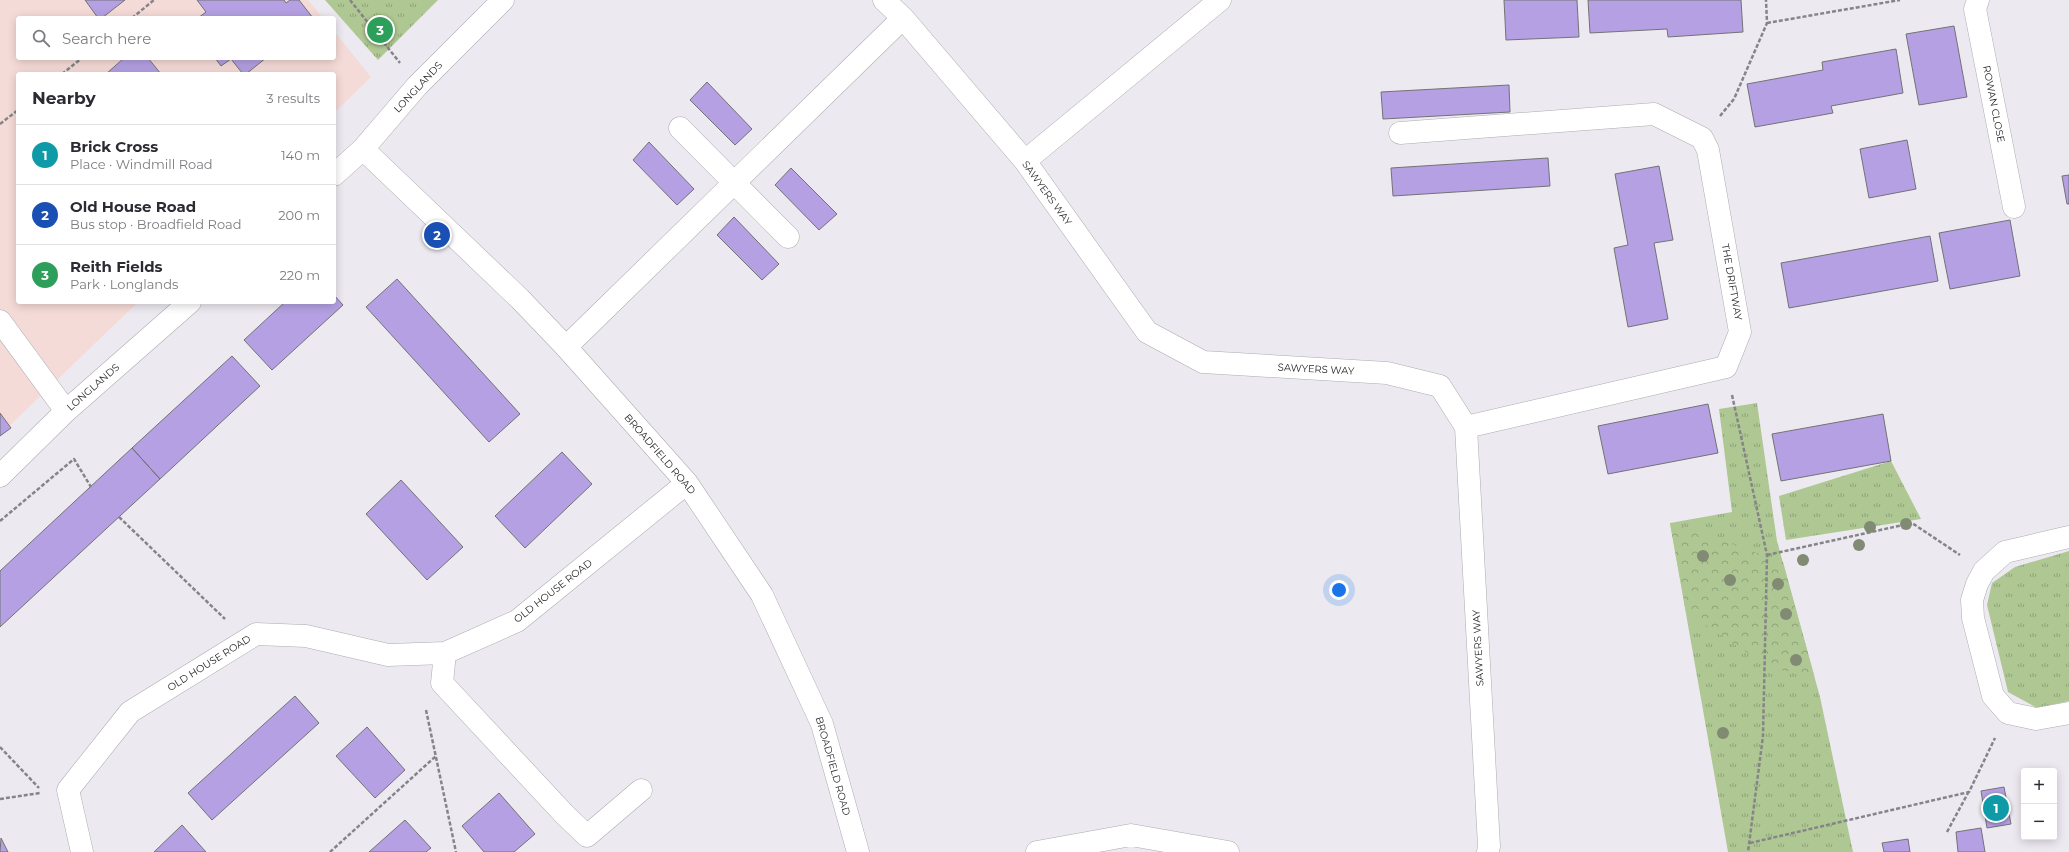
<!DOCTYPE html>
<html lang="en">
<head>
<meta charset="utf-8">
<style>
  :root { --surface:#fff; --page:#f7f7f7; --text:#2b2b33; --muted:#7c7c81; --line:#e1e1e2; --accent:#724d28 }
  body { margin:0; font-family:Montserrat,sans-serif; background:var(--page); color:var(--text) }
  .controls { position:absolute; right:12px; bottom:12px; display:grid; overflow:hidden; border-radius:4px; box-shadow:0 2px 10px #0003 }
  .controls button { width:36px; height:36px; display:grid; place-items:center; padding:0; border:0; border-bottom:1px solid var(--line); background:var(--surface); color:var(--text); font:20px sans-serif }
  .you { position:absolute; left:1339px; top:590px; width:14px; height:14px; margin:-10px; border:3px solid #fff; border-radius:50%; background:#1a73e8; box-shadow:0 0 0 6px #1a73e833 }
  .badge { display:grid; place-items:center; width:26px; height:26px; border-radius:50%; background:var(--accent); color:#fff; font-size:13px; font-weight:700 }
  .pin { position:absolute; translate:-50% -50%; border:2px solid #fff; box-shadow:0 1px 4px #0006 }
  .list { margin:0; padding:0; list-style:none }
  h2 { display:flex; justify-content:space-between; align-items:center; height:52px; margin:0; padding:0 16px; font-size:17px }
  h2 small { font-size:13px; font-weight:400; color:var(--muted) }
  .list li { display:grid; grid-template-columns:26px 1fr auto; gap:12px; align-items:center; box-sizing:border-box; height:60px; padding:0 16px; border-top:1px solid var(--line) }
  .list b { display:block; font-size:15px; white-space:nowrap }
  .list p { margin:0; font-size:13px; white-space:nowrap; color:var(--muted) }
  .list em { font-size:13px; font-style:normal; color:var(--muted) }
  .icon { flex:none; width:22px; height:22px; fill:none; stroke:currentColor; stroke-width:2; stroke-linecap:round; stroke-linejoin:round }
  .map { position:relative; flex:none; width:2069px; height:852px; overflow:hidden }
  .search { position:absolute; background:var(--surface); box-shadow:0 2px 10px #0003; left:16px; top:16px; width:320px; height:44px; display:flex; align-items:center; gap:10px; box-sizing:border-box; padding:0 14px; border-radius:4px; color:var(--muted); font-size:15px }
  .panel { position:absolute; background:var(--surface); box-shadow:0 2px 10px #0003; left:16px; top:72px; width:320px; height:232px; border-radius:4px }
  .map>svg:first-child { display:block }
</style>
</head>
<body>
<div class="map">
<svg width="2069" height="852" viewBox="0 0 2069 852">
  <defs>
    <pattern id="grass-tufts" width="24" height="20" patternUnits="userSpaceOnUse"><rect width="24" height="20" fill="#afc893"/><path d="M3 7l-1-3M5 7V3M7 7l1-3M15 17l-1-3M17 17v-4M19 17l1-3" fill="none" stroke="#8ea278"/></pattern>
    <pattern id="forest-crowns" width="20" height="18" patternUnits="userSpaceOnUse"><rect width="20" height="18" fill="#afc893"/><path d="M2 6a3 3 0 1 1 6 0M12 15a3 3 0 1 1 6 0" fill="none" stroke="#8ea278"/></pattern>
  </defs>
  <rect width="100%" height="100%" fill="#eceaf0"/>
  <!-- commercial -->
  <path fill="#f5dbd7" d="M0,0H308L323,18H18V58H334V31L371,77L334,113V74H18V302H138L0,435Z"/>
  <!-- grass -->
  <path fill="url(#grass-tufts)" d="M325,0H438L378,60Z
    M1757,403L1777,541L1820,697L1853,852H1728L1670,523L1732,512L1719,409Z
    M1891,461L1921,519L1786,540L1779,496Z
    M2069,551V701L2037,708L2008,692L1987,605L1992,583L2015,567Z"/>
  <!-- forest -->
  <path fill="url(#forest-crowns)" d="M1670,523L1783,562L1814,675L1772,669L1686,612Z"/>
  <!-- building -->
  <path fill="#b4a0e2" stroke="#737276" d="M85,0H125L102,18H98Z
    M197,0H284L286,3L290,0H299L313,18H198L206,12Z
    M1504,0H1577L1579,37L1506,40Z
    M1588,0H1741L1743,32L1668,37L1667,29L1590,33Z
    M1954,26L1967,97L1919,105L1906,34Z
    M1896,49L1903,93L1831,106L1833,113L1755,127L1747,84L1823,70L1822,62Z
    M124,58H148L161,74H106Z
    M215,58H266L246,74H243L231,59L221,66Z
    M707,82L752,129L735,145L690,100Z
    M1509,85L1510,112L1383,119L1381,92Z
    M1907,140L1916,189L1869,198L1860,149Z
    M649,142L694,189L677,205L633,160Z
    M1548,158L1550,186L1393,196L1391,168Z
    M1659,166L1673,240L1654,243L1668,319L1628,327L1614,248L1628,245L1615,174Z
    M791,168L837,214L819,230L775,185Z
    M2069,175V204H2067L2062,176Z
    M734,217L779,264L762,280L717,235Z
    M2010,220L2020,276L1950,289L1939,233Z
    M1930,236L1938,281L1789,308L1781,263Z
    M397,279L520,414L489,442L366,307Z
    M334,295L343,305L272,370L244,340L285,302H334Z
    M232,356L260,386L160,479L132,448Z
    M1708,404L1718,453L1608,474L1598,426Z
    M0,413L11,428L0,436Z
    M1883,414L1891,461L1781,481L1772,434Z
    M132,448L160,479L0,627V571Z
    M562,452L592,484L525,548L495,516Z
    M401,480L463,547L427,580L366,514Z
    M295,696L319,723L212,820L188,793Z
    M367,727L405,770L375,798L336,756Z
    M2004,787L2011,824L1987,828L1981,791Z
    M499,793L535,834L514,852H484L462,826Z
    M405,820L431,848L426,852H369Z
    M182,825L206,852H154Z
    M1981,828L1985,852H1958L1956,832Z
    M1,838L8,852H0Z
    M1908,839L1910,852H1884L1882,843Z"/>
  <g fill="none" stroke-linecap="round" stroke-linejoin="round">
    <!-- minor casing -->
    <g stroke="#acabb0" stroke-width="23">
      <path id="minor" d="M884,0L903,18L1025,161L1147,332L1203,362L1387,373L1440,386L1466,427L1489,846L1488,852
        M1978,0L1975,9L2014,207
        M680,128L788,237
        M1400,133L1654,114L1702,138L1708,150L1740,332L1726,367L1466,427
        M363,149L520,299L566,347L687,483L762,595L822,724L858,852
        M1025,161L1220,0
        M334,175L363,149L417,86L503,0
        M0,321L66,411
        M566,347L903,18
        M0,476L66,411L190,302
        M2069,537L2005,552L1984,571L1977,584L1972,600L1973,618L1993,696L2008,713L2036,719L2069,713
        M445,653L442,683L565,815L587,836L641,790
        M82,852L68,790L130,712L256,634L306,636L388,655L445,653L517,621L687,483
        M1037,852L1131,835L1228,852"/>
    </g>
    <!-- path -->
    <path stroke="#858488" stroke-width="2.5" stroke-dasharray="4 2" stroke-linecap="butt" d="M350,0L400,63
      M132,18L154,0
      M1767,23L1900,0
      M62,74L82,58
      M1720,116L1734,99L1767,23L1766,0
      M0,124L18,110
      M1732,395L1767,555L1763,736L1748,852
      M119,517L225,619
      M0,521L74,459L91,487
      M1767,555L1912,523L1960,555
      M426,710L456,852
      M0,747L39,788
      M0,799L40,793
      M1947,832L1968,793
      M1750,843L1969,792L1995,738
      M330,852L436,756"/>
    <!-- minor -->
    <use href="#minor" stroke="#fff" stroke-width="22"/>
  </g>
  <!-- trees -->
  <g fill="#818a72">
    <circle cx="1906" cy="524" r="6"/>
    <circle cx="1870" cy="527" r="6"/>
    <circle cx="1859" cy="545" r="6"/>
    <circle cx="1703" cy="556" r="6"/>
    <circle cx="1803" cy="560" r="6"/>
    <circle cx="1730" cy="580" r="6"/>
    <circle cx="1778" cy="584" r="6"/>
    <circle cx="1786" cy="614" r="6"/>
    <circle cx="1796" cy="660" r="6"/>
    <circle cx="1723" cy="733" r="6"/>
  </g>
  <g text-anchor="middle" dominant-baseline="central" stroke-width="3" stroke-linejoin="round" paint-order="stroke">
    <!-- street labels -->
    <g font-size="10" fill="#29292b" stroke="#fff">
      <text transform="translate(418 87) rotate(-47)">LONGLANDS</text>
      <text transform="translate(1994 104) rotate(79)">ROWAN CLOSE</text>
      <text transform="translate(1047 193) rotate(54)">SAWYERS WAY</text>
      <text transform="translate(1732 282) rotate(80)">THE DRIFTWAY</text>
      <text transform="translate(1316 369) rotate(3)">SAWYERS WAY</text>
      <text transform="translate(93 387) rotate(-41)">LONGLANDS</text>
      <text transform="translate(660 454) rotate(49)">BROADFIELD ROAD</text>
      <text transform="translate(553 591) rotate(-38)">OLD HOUSE ROAD</text>
      <text transform="translate(1478 648) rotate(-93)">SAWYERS WAY</text>
      <text transform="translate(209 663) rotate(-32)">OLD HOUSE ROAD</text>
      <text transform="translate(833 766) rotate(74)">BROADFIELD ROAD</text>
    </g>
  </g>
</svg>
<div class="controls">
<button>+</button>
<button>−</button>
</div>
<div class="you"></div>
<div class="pin badge" style="left:1996px;top:808px;background:#0f9aa8">1</div>
<div class="pin badge" style="left:437px;top:235px;background:#1a4fb4">2</div>
<div class="pin badge" style="left:380px;top:30px;background:#2e9e5b">3</div>
<div class="search"><svg class="icon" aria-label="search" viewBox="0 0 24 24"><circle cx="10" cy="10" r="6"/><path d="M15 15l6 6"/></svg>Search here</div>
<section class="panel">
<h2>Nearby<small>3 results</small></h2>
<ul class="list">
<li><span class="badge" style="background:#0f9aa8">1</span><div><b>Brick Cross</b><p>Place · Windmill Road</p></div><em>140 m</em></li>
<li><span class="badge" style="background:#1a4fb4">2</span><div><b>Old House Road</b><p>Bus stop · Broadfield Road</p></div><em>200 m</em></li>
<li><span class="badge" style="background:#2e9e5b">3</span><div><b>Reith Fields</b><p>Park · Longlands</p></div><em>220 m</em></li>
</ul>
</section>
</div>
</body>
</html>
